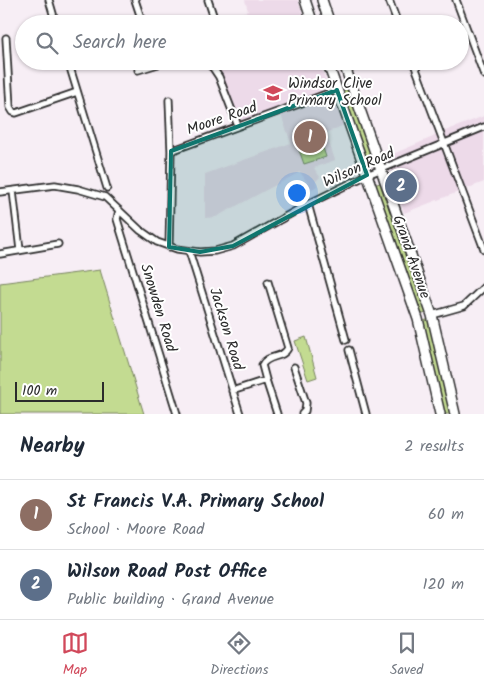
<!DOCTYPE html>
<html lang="en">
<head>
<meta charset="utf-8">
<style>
  :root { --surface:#fff; --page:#f2f2f3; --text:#1f2937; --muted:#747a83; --line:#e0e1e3; --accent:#d1495b }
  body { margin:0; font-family:Kalam,sans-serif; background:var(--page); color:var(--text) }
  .scale { position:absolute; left:15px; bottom:12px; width:89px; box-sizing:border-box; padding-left:5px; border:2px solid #2b2b2b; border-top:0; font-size:14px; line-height:18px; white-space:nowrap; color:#2b2b2b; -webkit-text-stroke:4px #fff; paint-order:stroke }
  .you { position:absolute; left:296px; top:192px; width:18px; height:18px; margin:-12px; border:4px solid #fff; border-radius:50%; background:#1a73e8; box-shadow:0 0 0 8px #1a73e833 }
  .badge { display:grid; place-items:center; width:32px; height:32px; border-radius:50%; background:var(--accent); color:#fff; font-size:16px; font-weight:700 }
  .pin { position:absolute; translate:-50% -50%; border:2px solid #fff; box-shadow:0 1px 5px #0006 }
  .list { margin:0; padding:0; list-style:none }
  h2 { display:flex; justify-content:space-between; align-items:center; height:65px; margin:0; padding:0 20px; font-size:21px }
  h2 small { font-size:16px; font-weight:400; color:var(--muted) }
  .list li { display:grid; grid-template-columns:32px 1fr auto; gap:15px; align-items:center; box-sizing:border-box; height:70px; padding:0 20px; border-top:1px solid var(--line) }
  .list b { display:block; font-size:19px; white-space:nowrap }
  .list p { margin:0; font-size:16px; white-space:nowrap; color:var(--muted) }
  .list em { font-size:16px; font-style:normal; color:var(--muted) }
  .icon { flex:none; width:28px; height:28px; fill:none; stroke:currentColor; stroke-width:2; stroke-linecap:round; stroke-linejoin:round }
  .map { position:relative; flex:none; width:484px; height:414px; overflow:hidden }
  .search { position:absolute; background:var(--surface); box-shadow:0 1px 4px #0004; left:15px; right:15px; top:15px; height:55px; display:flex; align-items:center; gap:12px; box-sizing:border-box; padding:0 18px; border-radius:28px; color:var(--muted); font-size:19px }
  .sheet { height:205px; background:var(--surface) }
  nav { display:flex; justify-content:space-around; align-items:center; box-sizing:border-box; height:70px; border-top:1px solid var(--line); background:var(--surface); font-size:14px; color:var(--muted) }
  nav a { display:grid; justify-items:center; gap:2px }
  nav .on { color:var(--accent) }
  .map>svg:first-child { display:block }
</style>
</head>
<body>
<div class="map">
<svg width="484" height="414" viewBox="0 0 484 414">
  <rect width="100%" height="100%" fill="#f7eef5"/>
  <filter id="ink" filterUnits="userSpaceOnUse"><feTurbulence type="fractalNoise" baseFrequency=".02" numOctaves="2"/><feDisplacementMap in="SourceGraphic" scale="10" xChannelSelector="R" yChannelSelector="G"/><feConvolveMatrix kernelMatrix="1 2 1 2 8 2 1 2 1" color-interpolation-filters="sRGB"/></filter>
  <g filter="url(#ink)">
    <!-- built -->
    <path fill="#eddae9" d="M245,0H298L306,24H231L229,19L248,11Z
      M212,61H319L329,89L240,121L220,71Z
      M334,97L344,125L326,133L335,160L314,168L320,177L316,181L317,186L312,189L300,172L216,217L205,218V174L291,143L281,115Z
      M484,116V182L404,213L386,157L433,137L435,135Z"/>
    <!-- green -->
    <path fill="#c3db91" stroke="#77835e" d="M345,90H347L352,98L374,160L366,164L342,93Z
      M321,142L326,157L304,164L299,150Z
      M379,181H382L427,311L424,314L421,313L419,310L374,185L380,183Z
      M100,270L144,414H0V283Z
      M426,320H429L452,414H443L423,322Z
      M306,337L317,377L308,380L295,341Z"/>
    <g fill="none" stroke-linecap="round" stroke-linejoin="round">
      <!-- street casing -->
      <g stroke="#2b2b2b" stroke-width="9">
        <path id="street" d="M49,0L56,24
          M135,0L143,24
          M208,0L213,15
          M389,0L398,24
          M456,0L484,75
          M6,38L10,107L13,112L16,113L77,92
          M68,61L107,188
          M205,61L213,68L219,77L238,126
          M413,61L484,249
          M138,70L168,61
          M171,151L337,90
          M13,191L20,250
          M0,192L55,185L78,189L105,197L140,230L157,242L177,249L200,252L215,251L233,246L308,204L367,175L484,127
          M308,204L346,340
          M119,210L117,219L177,414
          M169,247L171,151L169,100
          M189,251L240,414
          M0,254L58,244
          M268,282L288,348C283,359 268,354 262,365L266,380L277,414
          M432,315L464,306L484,287
          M349,350L366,414
          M294,367L306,403L305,411L302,414
          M232,391L266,380"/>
      </g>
      <!-- secondary casing -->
      <g stroke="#2b2b2b" stroke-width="12">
        <path id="secondary" d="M305,0L313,24
          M322,0L330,24
          M327,61L418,319L440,414
          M343,61L432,315L455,414"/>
      </g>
      <!-- street -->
      <use href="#street" stroke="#fff" stroke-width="5.5"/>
      <!-- secondary -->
      <use href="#secondary" stroke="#fff" stroke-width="9"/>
    </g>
  </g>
  <!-- marked area -->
  <path fill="#0f766e" fill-opacity="0.2" stroke="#0f766e" stroke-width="4" stroke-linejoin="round" d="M337,90L367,175L233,246L200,252L169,247L171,151Z"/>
  <!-- icons -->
  <defs>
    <g id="school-bare" transform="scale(1.5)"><path d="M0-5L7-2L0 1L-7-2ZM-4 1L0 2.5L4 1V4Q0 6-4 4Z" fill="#d1495b" stroke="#fff" stroke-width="2.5" paint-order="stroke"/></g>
  </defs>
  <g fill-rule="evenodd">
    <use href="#school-bare" x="273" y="93"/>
  </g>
  <g text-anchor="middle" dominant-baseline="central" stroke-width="4" stroke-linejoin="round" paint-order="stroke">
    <!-- poi labels -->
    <g font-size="15" fill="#2b2b2b" stroke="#fff" text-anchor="start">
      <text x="288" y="84">Windsor Clive<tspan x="288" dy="17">Primary School</tspan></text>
    </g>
    <!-- street labels -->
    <g font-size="15" fill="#2b2b2b" stroke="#fff">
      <text transform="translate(222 119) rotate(-19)">Moore Road</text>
      <text transform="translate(359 168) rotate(-24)">Wilson Road</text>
      <text transform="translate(411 257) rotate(71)">Grand Avenue</text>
      <text transform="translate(158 308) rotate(73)">Snowden Road</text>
      <text transform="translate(226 329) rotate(73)">Jackson Road</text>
    </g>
  </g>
</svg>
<div class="scale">100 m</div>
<div class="you"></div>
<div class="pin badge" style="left:310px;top:137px;background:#8d6e63">1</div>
<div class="pin badge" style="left:401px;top:186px;background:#5c6f8a">2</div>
<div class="search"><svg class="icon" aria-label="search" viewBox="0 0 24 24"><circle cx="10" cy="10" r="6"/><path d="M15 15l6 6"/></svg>Search here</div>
</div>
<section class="sheet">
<h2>Nearby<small>2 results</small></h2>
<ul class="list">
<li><span class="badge" style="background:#8d6e63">1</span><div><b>St Francis V.A. Primary School</b><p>School · Moore Road</p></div><em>60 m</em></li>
<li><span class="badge" style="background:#5c6f8a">2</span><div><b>Wilson Road Post Office</b><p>Public building · Grand Avenue</p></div><em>120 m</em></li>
</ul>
</section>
<nav>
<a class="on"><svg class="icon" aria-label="map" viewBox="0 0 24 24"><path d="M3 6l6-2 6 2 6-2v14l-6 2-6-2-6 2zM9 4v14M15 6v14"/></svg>Map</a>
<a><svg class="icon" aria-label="directions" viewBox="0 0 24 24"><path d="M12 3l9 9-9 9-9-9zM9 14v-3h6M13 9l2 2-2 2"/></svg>Directions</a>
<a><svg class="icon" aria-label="saved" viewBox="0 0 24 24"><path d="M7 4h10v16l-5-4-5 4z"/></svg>Saved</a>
</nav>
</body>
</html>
